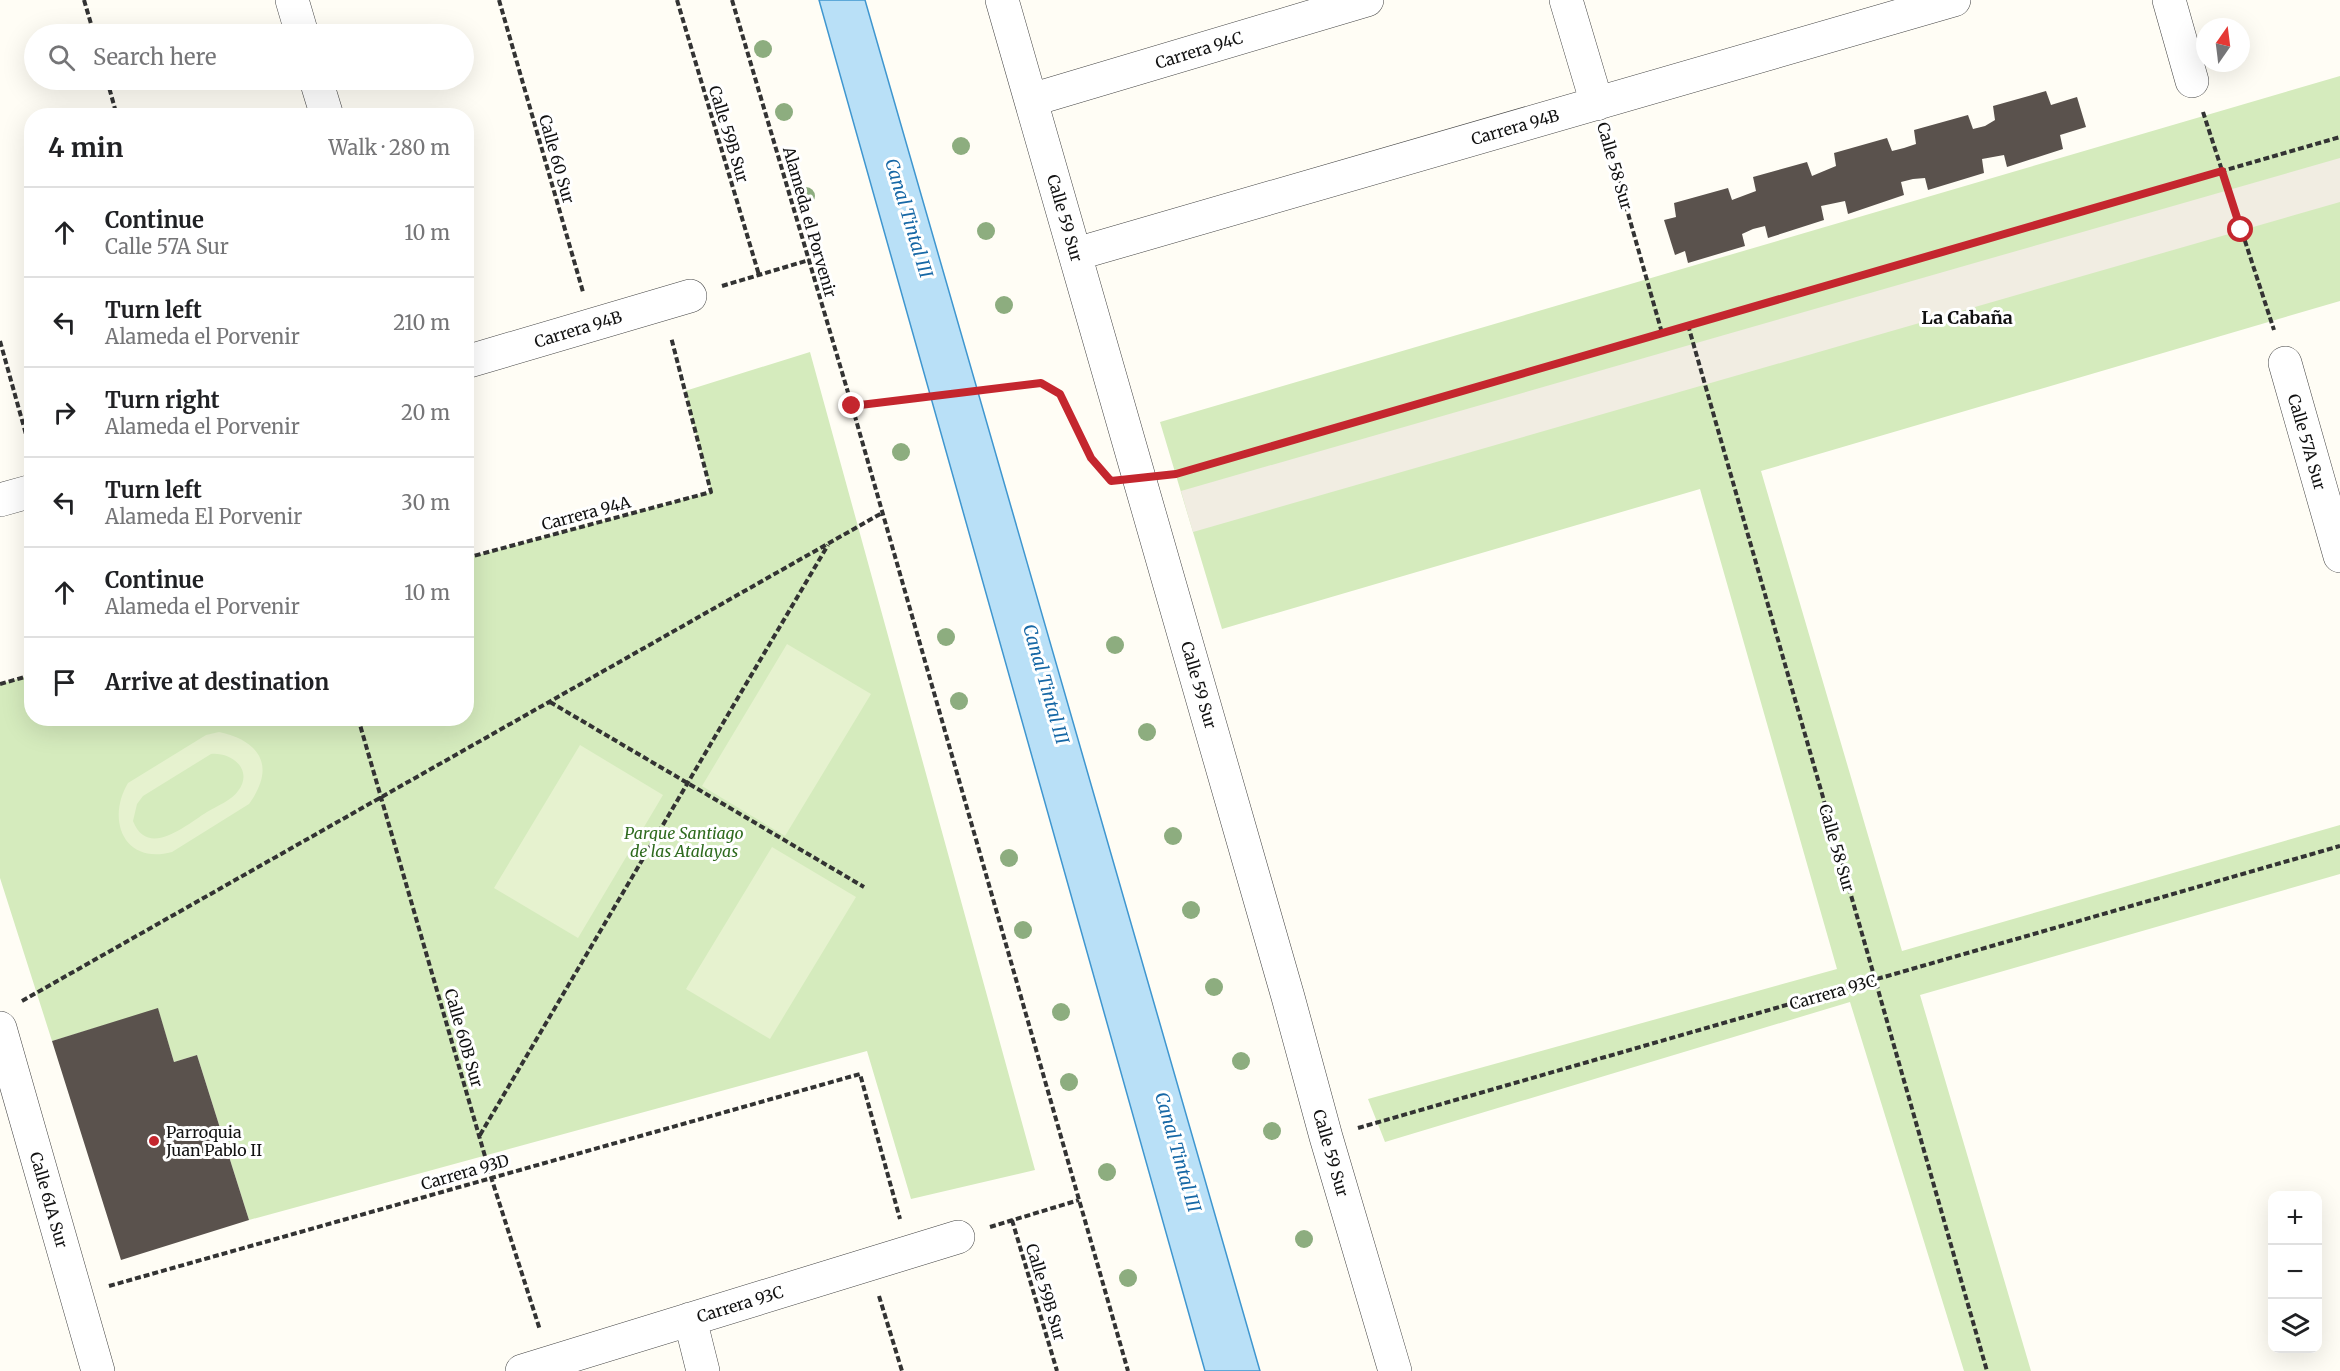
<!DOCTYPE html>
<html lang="en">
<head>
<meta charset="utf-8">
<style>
  :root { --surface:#fff; --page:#f6f6f6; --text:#202124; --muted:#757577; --line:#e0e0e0 }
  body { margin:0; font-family:Merriweather,serif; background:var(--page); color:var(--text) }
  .controls { position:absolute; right:18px; bottom:18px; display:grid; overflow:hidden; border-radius:12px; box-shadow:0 6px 24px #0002 }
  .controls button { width:54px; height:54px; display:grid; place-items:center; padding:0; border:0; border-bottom:2px solid var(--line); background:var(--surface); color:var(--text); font:30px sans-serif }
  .compass { position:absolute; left:2196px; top:18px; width:54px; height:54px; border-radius:50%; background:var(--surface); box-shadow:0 6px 24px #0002; rotate:14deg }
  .stop { position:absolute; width:18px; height:18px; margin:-14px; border:4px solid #c4262e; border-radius:50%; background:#fff }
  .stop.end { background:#c4262e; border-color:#fff; box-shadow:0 2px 6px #0008 }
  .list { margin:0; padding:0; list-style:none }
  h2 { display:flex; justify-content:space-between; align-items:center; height:78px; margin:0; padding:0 24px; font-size:26px }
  h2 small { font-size:20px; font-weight:400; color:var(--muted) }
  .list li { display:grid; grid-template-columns:39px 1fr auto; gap:18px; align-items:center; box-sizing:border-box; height:90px; padding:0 24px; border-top:2px solid var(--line) }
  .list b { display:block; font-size:22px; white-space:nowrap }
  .list p { margin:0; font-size:20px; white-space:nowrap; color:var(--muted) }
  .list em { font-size:20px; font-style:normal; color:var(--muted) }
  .icon { flex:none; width:33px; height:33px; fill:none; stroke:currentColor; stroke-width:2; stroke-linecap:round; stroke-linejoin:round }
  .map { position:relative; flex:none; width:2340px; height:1371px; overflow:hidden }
  .search { position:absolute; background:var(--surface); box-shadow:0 6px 24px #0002; left:24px; top:24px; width:450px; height:66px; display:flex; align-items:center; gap:15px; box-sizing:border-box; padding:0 21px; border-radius:33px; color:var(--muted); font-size:22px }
  .panel { position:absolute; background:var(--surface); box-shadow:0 6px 24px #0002; left:24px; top:108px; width:450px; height:618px; border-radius:24px }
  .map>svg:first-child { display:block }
</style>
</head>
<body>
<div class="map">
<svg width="2340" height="1371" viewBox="0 0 2340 1371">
  <rect width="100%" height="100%" fill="#fffdf5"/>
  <!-- green -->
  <path fill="#d5ebbd" d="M2340,76V301L1761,471L1902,951L2340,825V874L1920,995L2031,1371H1964L1850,1002L1385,1142L1368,1099L1837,969L1700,489L1222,629L1160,422Z
    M810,352L1035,1170L911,1199L867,1051L249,1220L197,1055L174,1062L158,1009L52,1041L0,878V684L31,675L32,718H466L467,558L711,492L685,391Z"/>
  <!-- pitch -->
  <path fill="#e6f2cf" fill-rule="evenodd" d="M787,644L871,694L785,836L702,786Z
    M219,732C261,741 276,767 249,804L172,852C124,865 106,820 128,783L206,735ZM211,754C232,752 254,770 238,791C232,800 217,806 207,812C186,825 148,859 133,821L137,804L143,796Z
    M580,745L663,795L578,938L494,888Z
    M772,847L856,897L770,1039L686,989Z"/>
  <!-- plaza -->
  <path fill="#f1ede2" d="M2340,158V202L1193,532L1181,491Z"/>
  <!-- water -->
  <path fill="#b9e0f7" stroke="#3f96cf" stroke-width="1.5" d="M819,0H865L1260,1371H1205Z"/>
  <!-- building -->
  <path fill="#5a524d" d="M2046,91L2051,105L2077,97L2086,127L2060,135L2063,149L2007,167L2004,155L1982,159L1984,173L1928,190L1925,178L1913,179L1901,182L1904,195L1848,214L1845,201L1821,206L1824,220L1768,238L1765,226L1753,229L1742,234L1745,246L1688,263L1685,251L1675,255L1664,220L1676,217L1674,203L1728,188L1732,200L1756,191L1753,177L1807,162L1812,176L1836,166L1834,153L1887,138L1892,151L1904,148L1916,144L1914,130L1968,115L1973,129L1985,126L1995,120L1993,106Z
    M158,1008L174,1062L197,1055L249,1220L121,1260L52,1041Z"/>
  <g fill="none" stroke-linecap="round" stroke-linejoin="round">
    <!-- minor casing -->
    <g stroke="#444" stroke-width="34">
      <path id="minor" d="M292,0L302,34
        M1002,0L1288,997L1326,1137L1395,1371
        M1566,0L1597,104
        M2169,0L2192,81
        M316,80L327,116
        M1031,100L1367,0
        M1076,254L1954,0
        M466,362L690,296
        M2285,363L2340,556
        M0,500L32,491
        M0,1028L98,1371
        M690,1319L703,1371
        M522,1371L958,1237"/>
    </g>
    <!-- path -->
    <path stroke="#333" stroke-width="4" stroke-dasharray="6 3" stroke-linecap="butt" d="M84,0L94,34
      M499,0L583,292
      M677,0L759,275
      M732,0L852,406L1041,383L1060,394L1091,458L1096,464
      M107,80L117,116
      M2203,112L2274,330
      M1606,136L1662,333
      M722,286L809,260
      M1688,325L1987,1371
      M0,341L32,456
      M852,406L1128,1371
      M1174,474L2340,137
      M466,558L711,492L671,337
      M0,684L32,675
      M550,702L864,887
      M358,718L491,1177L540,1330
      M22,1001L882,513
      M1358,1128L2340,846
      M480,1135L828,545
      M1012,1220L1057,1371
      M990,1227L1079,1200
      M109,1286L860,1074L900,1219
      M879,1296L902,1371"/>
    <!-- minor -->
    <use href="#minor" stroke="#fff" stroke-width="33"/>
  </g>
  <!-- trees -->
  <g fill="#8dad7f">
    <circle cx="763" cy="49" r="9"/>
    <circle cx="784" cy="112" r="9"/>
    <circle cx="961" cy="146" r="9"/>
    <circle cx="806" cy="196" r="9"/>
    <circle cx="986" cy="231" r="9"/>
    <circle cx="1004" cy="305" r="9"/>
    <circle cx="901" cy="452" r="9"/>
    <circle cx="946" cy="637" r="9"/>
    <circle cx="1115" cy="645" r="9"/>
    <circle cx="959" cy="701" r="9"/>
    <circle cx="1147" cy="732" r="9"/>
    <circle cx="1173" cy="836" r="9"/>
    <circle cx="1009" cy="858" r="9"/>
    <circle cx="1191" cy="910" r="9"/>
    <circle cx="1023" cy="930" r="9"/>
    <circle cx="1214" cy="987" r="9"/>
    <circle cx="1061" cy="1012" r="9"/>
    <circle cx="1241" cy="1061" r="9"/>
    <circle cx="1069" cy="1082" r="9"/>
    <circle cx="1272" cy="1131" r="9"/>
    <circle cx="1107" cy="1172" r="9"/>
    <circle cx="1304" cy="1239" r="9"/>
    <circle cx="1128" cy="1278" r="9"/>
  </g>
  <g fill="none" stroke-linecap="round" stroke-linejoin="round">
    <!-- route -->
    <path stroke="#c4262e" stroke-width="8" d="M852,406L1041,383L1060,394L1091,458L1111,481L1176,474L2222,171L2241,230"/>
  </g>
  <!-- markers -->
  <circle fill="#c4262e" stroke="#fff" stroke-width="2" cx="154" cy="1141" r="6"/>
  <g text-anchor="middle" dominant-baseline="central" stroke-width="6" stroke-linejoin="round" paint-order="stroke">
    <!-- street labels -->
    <g font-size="16" fill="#111" stroke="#fff">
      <text transform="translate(1199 50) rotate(-17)">Carrera 94C</text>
      <text transform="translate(1515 127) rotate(-16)">Carrera 94B</text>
      <text transform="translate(729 134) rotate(73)">Calle 59B Sur</text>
      <text transform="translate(557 159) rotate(74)">Calle 60 Sur</text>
      <text transform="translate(1615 166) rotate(74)">Calle 58 Sur</text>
      <text transform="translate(1065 218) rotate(74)">Calle 59 Sur</text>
      <text transform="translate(810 222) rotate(74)">Alameda el Porvenir</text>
      <text transform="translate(578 329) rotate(-17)">Carrera 94B</text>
      <text transform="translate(2307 442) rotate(74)">Calle 57A Sur</text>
      <text transform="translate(586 513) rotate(-15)">Carrera 94A</text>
      <text transform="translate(1199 685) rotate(74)">Calle 59 Sur</text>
      <text transform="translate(1837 848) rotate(74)">Calle 58 Sur</text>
      <text transform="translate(1833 992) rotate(-16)">Carrera 93C</text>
      <text transform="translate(464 1038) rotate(74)">Calle 60B Sur</text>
      <text transform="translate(1331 1153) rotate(74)">Calle 59 Sur</text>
      <text transform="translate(465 1172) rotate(-16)">Carrera 93D</text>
      <text transform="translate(49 1200) rotate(74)">Calle 61A Sur</text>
      <text transform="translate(1046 1292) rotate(73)">Calle 59B Sur</text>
      <text transform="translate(740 1304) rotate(-17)">Carrera 93C</text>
    </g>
    <!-- park labels -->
    <g font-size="16" font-style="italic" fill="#2f6b1f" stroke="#fff">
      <text x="684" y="833">Parque Santiago<tspan x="684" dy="18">de las Atalayas</tspan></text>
    </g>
    <!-- poi labels -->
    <g font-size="16" fill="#111" stroke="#fff" text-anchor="start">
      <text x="166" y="1132">Parroquia<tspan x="166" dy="18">Juan Pablo II</tspan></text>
    </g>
    <!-- water labels -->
    <g font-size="18" font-style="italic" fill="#1768a6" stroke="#fff">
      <text transform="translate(909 218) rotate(73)">Canal Tintal III</text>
      <text transform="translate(1046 684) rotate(74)">Canal Tintal III</text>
      <text transform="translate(1178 1152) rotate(74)">Canal Tintal III</text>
    </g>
    <!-- neighbourhood labels -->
    <g font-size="18" font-weight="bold" fill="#111" stroke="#fff">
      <text x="1967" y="317">La Cabaña</text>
    </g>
  </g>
</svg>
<div class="controls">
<button>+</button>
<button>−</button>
<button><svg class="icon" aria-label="layers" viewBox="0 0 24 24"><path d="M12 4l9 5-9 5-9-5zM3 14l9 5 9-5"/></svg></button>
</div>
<svg class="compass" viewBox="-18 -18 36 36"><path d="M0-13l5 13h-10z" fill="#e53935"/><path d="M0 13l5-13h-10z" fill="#757577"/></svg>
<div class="stop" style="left:2241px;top:230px"></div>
<div class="stop end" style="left:852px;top:406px"></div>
<div class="search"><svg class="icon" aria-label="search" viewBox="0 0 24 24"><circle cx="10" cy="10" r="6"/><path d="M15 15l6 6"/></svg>Search here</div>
<section class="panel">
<h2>4 min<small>Walk · 280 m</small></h2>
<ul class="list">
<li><svg class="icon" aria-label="ahead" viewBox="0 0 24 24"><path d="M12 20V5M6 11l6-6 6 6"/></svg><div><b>Continue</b><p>Calle 57A Sur</p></div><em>10 m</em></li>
<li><svg class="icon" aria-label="left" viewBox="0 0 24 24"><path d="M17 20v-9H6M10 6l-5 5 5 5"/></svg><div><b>Turn left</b><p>Alameda el Porvenir</p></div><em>210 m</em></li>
<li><svg class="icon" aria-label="right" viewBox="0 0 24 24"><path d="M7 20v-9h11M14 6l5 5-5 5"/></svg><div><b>Turn right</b><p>Alameda el Porvenir</p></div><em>20 m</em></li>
<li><svg class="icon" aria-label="left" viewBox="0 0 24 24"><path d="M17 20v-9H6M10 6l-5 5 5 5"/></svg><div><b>Turn left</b><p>Alameda El Porvenir</p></div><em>30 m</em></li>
<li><svg class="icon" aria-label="ahead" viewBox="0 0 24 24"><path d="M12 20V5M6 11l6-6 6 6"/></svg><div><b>Continue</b><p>Alameda el Porvenir</p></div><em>10 m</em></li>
<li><svg class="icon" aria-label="arrive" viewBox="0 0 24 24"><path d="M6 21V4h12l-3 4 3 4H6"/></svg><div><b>Arrive at destination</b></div></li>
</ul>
</section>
</div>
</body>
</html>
